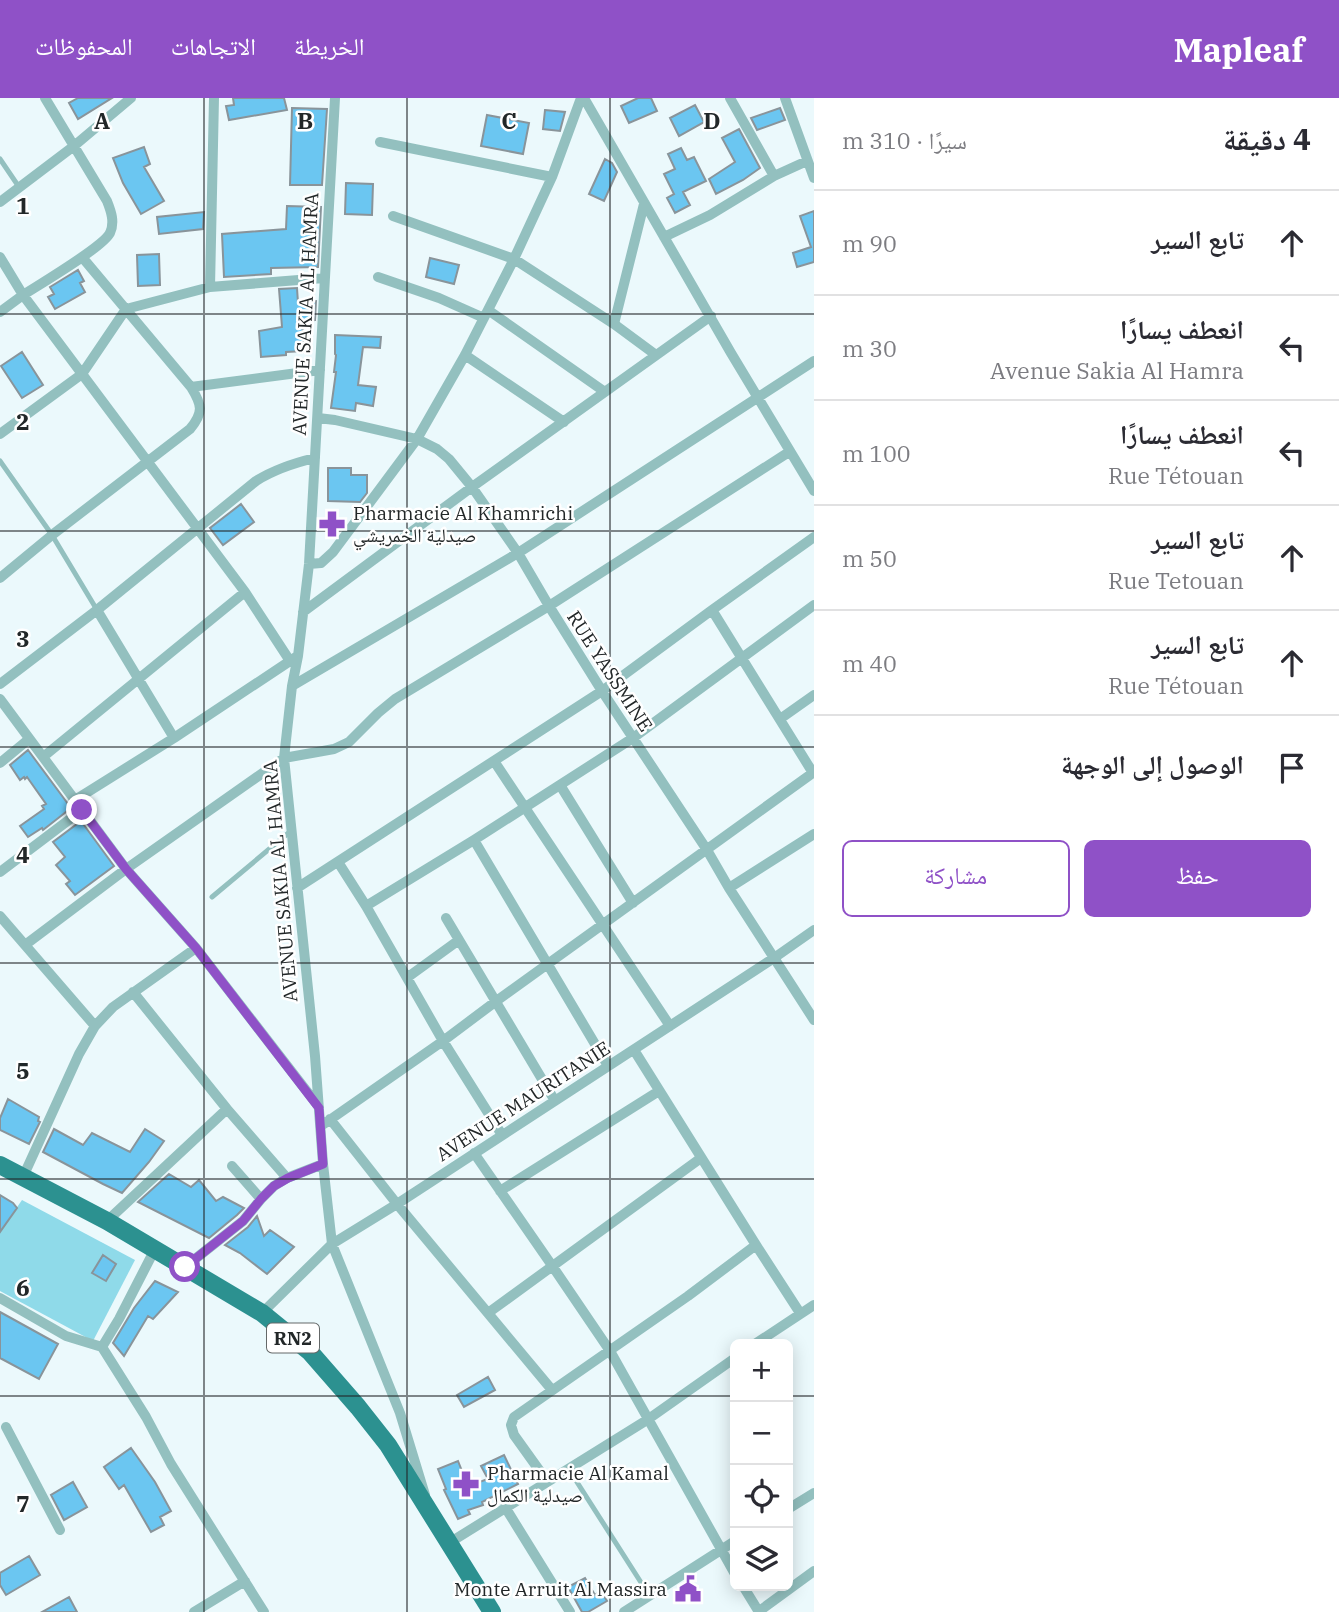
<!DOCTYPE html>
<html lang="ar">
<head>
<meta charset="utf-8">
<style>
  :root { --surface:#fff; --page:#f2f2f3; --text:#2b2b33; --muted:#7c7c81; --line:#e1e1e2; --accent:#8f51c7 }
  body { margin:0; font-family:"IBM Plex Serif","Noto Naskh Arabic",serif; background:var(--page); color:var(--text); direction:rtl }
  .controls { position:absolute; right:21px; bottom:21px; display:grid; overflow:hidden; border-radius:10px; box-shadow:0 4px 18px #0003 }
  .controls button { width:63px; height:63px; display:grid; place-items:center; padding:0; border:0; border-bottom:2px solid var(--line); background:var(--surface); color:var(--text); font:35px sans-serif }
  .stop { position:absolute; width:21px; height:21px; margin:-16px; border:5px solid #8f51c7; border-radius:50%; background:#fff }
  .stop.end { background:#8f51c7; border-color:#fff; box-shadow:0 2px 7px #0008 }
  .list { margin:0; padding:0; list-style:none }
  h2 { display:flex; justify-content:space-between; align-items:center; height:91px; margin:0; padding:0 28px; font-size:30px }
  h2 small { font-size:23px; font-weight:400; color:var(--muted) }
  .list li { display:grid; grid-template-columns:46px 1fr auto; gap:21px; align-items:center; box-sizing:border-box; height:105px; padding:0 28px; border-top:2px solid var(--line) }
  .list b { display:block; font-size:26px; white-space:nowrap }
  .list p { margin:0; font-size:23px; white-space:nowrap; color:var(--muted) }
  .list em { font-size:23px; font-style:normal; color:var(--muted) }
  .actions { display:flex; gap:14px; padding:21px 28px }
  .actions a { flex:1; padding:16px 0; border:2px solid var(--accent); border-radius:10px; text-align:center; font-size:24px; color:var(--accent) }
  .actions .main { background:var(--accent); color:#fff }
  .icon { flex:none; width:38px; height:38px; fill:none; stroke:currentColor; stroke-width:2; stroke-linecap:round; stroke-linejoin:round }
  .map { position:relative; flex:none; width:814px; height:1514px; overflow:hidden; direction:ltr }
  header { display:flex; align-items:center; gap:42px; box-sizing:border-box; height:98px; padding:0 35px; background:var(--accent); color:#fff }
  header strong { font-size:33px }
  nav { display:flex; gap:38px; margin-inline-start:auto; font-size:24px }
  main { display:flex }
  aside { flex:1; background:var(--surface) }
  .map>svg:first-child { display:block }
</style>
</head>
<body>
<header>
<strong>Mapleaf</strong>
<nav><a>الخريطة</a><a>الاتجاهات</a><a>المحفوظات</a></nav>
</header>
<main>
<aside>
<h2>4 دقيقة<small>سيرًا · 310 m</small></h2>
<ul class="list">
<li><svg class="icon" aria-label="ahead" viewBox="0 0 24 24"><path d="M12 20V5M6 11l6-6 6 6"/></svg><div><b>تابع السير</b></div><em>90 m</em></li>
<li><svg class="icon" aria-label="left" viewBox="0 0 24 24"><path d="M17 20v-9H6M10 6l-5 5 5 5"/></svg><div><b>انعطف يسارًا</b><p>Avenue Sakia Al Hamra</p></div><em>30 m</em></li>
<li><svg class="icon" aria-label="left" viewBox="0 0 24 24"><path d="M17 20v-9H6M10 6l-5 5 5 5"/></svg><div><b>انعطف يسارًا</b><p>Rue Tétouan</p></div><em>100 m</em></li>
<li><svg class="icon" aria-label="ahead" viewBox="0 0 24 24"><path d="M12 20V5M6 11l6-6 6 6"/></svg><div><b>تابع السير</b><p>Rue Tetouan</p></div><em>50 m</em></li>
<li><svg class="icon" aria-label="ahead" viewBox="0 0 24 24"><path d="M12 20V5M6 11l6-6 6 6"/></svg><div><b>تابع السير</b><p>Rue Tétouan</p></div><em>40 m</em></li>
<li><svg class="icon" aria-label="arrive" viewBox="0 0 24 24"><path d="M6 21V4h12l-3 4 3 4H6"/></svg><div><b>الوصول إلى الوجهة</b></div></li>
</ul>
<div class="actions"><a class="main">حفظ</a><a>مشاركة</a></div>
</aside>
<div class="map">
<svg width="814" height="1514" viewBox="0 0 814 1514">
  <rect width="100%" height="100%" fill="#ebf9fc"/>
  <!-- green -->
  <path fill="#8fdae9" d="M22,1102L135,1162L93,1243L0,1193V1134Z"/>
  <!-- building -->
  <path fill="#6bc6f1" stroke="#89949a" stroke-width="2" d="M78,0H112L78,21L69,5Z
    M233,0H284L287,12L229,22L226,8L234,7Z
    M638,0H651L657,13L629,25L621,8Z
    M695,7L704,24L679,38L670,20Z
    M292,10L327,11L322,87H290Z
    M780,10L785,22L757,32L751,20Z
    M545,12L565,14L560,33L543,31Z
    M487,17L529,25L523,56L481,48Z
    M739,31L760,70L743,82L716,96L709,81L735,64L722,40Z
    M144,49L150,66L144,69L164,103L141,116L123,85L113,60Z
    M681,50L687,62L694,59L706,83L683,94L690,107L675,115L667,100L674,96L664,76L675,71L668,56Z
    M605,61L612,65L617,74L604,103L589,96Z
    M346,85L373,86L372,117L345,116Z
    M287,108L321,109L318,169L271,170V176L224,179L222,136L286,131Z
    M814,113V164L797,169L793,155L811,149L800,118Z
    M204,114L203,131L159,136L157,119Z
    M159,156L160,187L138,188L137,157Z
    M430,160L459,167L454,186L426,179Z
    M78,172L84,183L80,185L85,194L55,211L48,199L54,196L50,189Z
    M297,190L298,205L316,203L315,222L302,223L304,253L286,254V257L261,259L259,233L282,229L279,191Z
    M335,237L381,239L380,250L363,249L358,287L376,289L373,308L356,305L355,313L331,310L336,274H334L336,257L335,256Z
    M22,254L43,287L22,300L1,268Z
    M328,370H351V377H367V395L360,404L328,403Z
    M241,406L254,424L223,447L210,430Z
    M28,652L71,710L43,732L42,730L28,739L20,728L44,711L42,708L46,706L27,679L25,681L24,679L20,682L10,667Z
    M81,723L114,768L75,797L66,786L70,783L56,767L65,759L53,744Z
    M8,1001L39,1019L38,1023L40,1024L29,1046L0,1032V1020Z
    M54,1031L83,1047L92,1035L130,1054L145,1031L164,1043L149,1064L122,1095L103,1086L43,1054Z
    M169,1076L191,1089L199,1082L216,1103L223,1099L244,1110L237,1117L209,1140L138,1104Z
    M0,1097L13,1105L17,1110L0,1134Z
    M257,1118L264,1138L270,1132L294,1149L267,1176L240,1155L225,1147L248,1129Z
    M103,1157L116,1166L106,1183L92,1175Z
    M155,1183L178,1194L153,1221L148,1218L124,1258L113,1245L134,1210Z
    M0,1214L58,1246L39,1281L0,1260Z
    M488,1279L495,1292L464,1309L457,1297Z
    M131,1350L155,1384L171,1413L160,1419L164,1427L151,1434L124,1387L119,1391L104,1369Z
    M504,1357L518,1386L482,1404L483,1407L468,1412L470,1416L458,1421L444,1392L446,1391L438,1371L458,1363L468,1388L488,1381L481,1368Z
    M73,1384L87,1409L64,1422L51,1397Z
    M29,1458L40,1477L6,1497L0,1487V1475Z
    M585,1480L595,1497L601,1493L607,1503L588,1514H582L568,1489Z
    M69,1499L77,1514H42Z"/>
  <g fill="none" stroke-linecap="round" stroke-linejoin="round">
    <!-- lane -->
    <path stroke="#93c0bf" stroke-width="5" d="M0,61L19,89
      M0,363L52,437L97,512
      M212,799L292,732
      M568,1370L649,1497"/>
    <!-- street -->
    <path stroke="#93c0bf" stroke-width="10" d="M214,0L210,189L324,180
      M335,0L309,466L298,558L292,588L284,660L315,958L323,1066L332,1146L400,1315L425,1397
      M584,0L731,255L814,393
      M730,0L774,78
      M785,0L814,80
      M380,44L552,79
      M0,104L74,48L131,0
      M393,118L514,161L614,226L656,257
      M664,139L710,117L774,78L807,63
      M0,159L23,197C40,186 103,149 110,135C115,124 111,113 107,103L45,0
      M378,179L439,200L484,220
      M488,212L605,294
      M0,214L23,197L245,494L290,563
      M614,226L644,106
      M465,257L564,324
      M191,289L320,272
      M318,320L335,322L417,341L437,351L449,361L472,389L518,455L549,508L602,593L707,752L729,790L814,922
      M0,336L82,276L126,211L210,189
      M309,466L321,465L333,454L417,341L465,257L514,161L552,79L581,0
      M0,480L52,437L190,331C204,314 202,307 191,289L82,159
      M97,512L174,640
      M712,512L813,675
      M303,514L472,389L711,218
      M0,586L97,512L256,383C275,371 294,365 315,360
      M292,588L518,455L814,263
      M0,601L126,771L196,850L319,1009
      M780,621L814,597
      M43,659L245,494
      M494,663L670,928
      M0,665L29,641
      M560,687L633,805
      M75,702L174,640L296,559
      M474,742L608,968
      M338,764L366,808L443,943L502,1037
      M0,774L82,712
      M297,790L602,593L712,512L814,439
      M729,790L814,736
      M366,808L474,742L633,640L814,507
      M0,818L95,928
      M446,820L555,1003
      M25,847L126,771L284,660L334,651L349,644L378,615L395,601L549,508L789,354
      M408,879L459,842
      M133,894L227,1011L287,1080
      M634,952L756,1147L800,1215
      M330,1021L397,1106L552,1292
      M321,1028L443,943L495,904L814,674
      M474,1055L553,1169L610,1253L735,1476
      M232,1068L261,1101
      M23,1079L79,956L95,928L113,909L196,850
      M500,1093L659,993
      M107,1123L227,1011
      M185,1169L243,1123L261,1101L274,1088L287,1080L323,1066
      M0,1200L66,1238L102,1249L146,1319L171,1366L264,1514
      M262,1215L332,1146L397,1106L774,860L814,832
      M488,1215L701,1060
      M755,1246L814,1207
      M102,1249L119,1221L155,1151
      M6,1329L60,1432
      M547,1383L514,1337L511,1327L514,1319L688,1198L756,1147
      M505,1409L570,1514
      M788,1411L814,1395
      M449,1445L647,1322L735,1260
      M743,1488L759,1514
      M194,1514L245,1483
      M624,1514L735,1443
      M758,1514L814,1473"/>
    <!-- primary -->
    <path stroke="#2c9190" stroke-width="18" d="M0,1067L107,1123L262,1215L310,1254L358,1309L388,1347L492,1514"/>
  </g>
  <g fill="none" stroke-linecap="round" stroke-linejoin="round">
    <!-- route -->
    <path stroke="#8f51c7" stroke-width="9" d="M82,712L126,771L196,850L319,1010L323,1066L288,1080L274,1088L261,1101L243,1123L185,1169"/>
  </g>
  <!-- grid -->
  <path fill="none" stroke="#222728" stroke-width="2" stroke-opacity="0.55" d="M204,0V1514M407,0V1514M610,0V1514M0,216H814M0,433H814M0,649H814M0,865H814M0,1081H814M0,1298H735M788,1298H814"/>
  <!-- icons -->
  <defs>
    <g id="pharmacy-bare" transform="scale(2.1)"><path d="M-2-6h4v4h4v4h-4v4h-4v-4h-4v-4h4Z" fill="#8f51c7" stroke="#fff" stroke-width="2.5" paint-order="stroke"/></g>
    <g id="civic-bare" transform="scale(2.1)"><path d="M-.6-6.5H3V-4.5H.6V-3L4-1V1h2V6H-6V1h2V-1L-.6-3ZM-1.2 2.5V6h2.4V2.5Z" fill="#8f51c7" stroke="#fff" stroke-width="2.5" paint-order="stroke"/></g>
  </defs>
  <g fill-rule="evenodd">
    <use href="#pharmacy-bare" x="332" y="426"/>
    <use href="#pharmacy-bare" x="466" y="1386"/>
    <use href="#civic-bare" x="688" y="1491"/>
  </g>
  <g text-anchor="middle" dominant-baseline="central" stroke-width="5" stroke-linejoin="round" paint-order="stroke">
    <!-- shield labels -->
    <rect fill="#fff" stroke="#646868" stroke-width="2" x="267" y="1225.5" width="52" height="29" rx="5"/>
    <g font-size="18" font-weight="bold" fill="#222728">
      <text x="293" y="1240">RN2</text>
    </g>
    <!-- street labels -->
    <g font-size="19" fill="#222728" stroke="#fff">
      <text transform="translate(305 216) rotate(-87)">AVENUE SAKIA AL HAMRA</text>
      <text transform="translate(610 573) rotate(57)">RUE YASSMINE</text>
      <text transform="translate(280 783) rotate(-95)">AVENUE SAKIA AL HAMRA</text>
      <text transform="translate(523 1003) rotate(-33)">AVENUE MAURITANIE</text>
    </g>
    <!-- poi labels -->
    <g font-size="19" fill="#222728" stroke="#fff" text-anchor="start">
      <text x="353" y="415">Pharmacie Al Khamrichi<tspan x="353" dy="22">صيدلية الخمريشي</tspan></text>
      <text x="487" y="1375">Pharmacie Al Kamal<tspan x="487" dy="22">صيدلية الكمال</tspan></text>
      <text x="667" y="1491" text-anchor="end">Monte Arruit Al Massira</text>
    </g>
  </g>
  <g font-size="23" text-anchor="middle" font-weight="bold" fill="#222728" stroke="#fff" stroke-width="5" stroke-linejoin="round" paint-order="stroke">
    <text x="102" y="31">A</text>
    <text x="305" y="31">B</text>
    <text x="509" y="31">C</text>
    <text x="712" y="31">D</text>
    <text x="23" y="116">1</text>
    <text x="23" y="332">2</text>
    <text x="23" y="549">3</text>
    <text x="23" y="765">4</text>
    <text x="23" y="981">5</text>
    <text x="23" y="1198">6</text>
    <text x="23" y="1414">7</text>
  </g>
</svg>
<div class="controls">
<button>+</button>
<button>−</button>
<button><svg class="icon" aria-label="locate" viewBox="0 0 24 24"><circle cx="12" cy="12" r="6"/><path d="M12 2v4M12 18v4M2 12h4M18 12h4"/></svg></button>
<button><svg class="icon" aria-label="layers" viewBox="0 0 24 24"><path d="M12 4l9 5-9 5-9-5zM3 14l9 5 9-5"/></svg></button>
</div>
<div class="stop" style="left:185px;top:1169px"></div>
<div class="stop end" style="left:82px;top:712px"></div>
</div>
</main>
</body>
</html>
